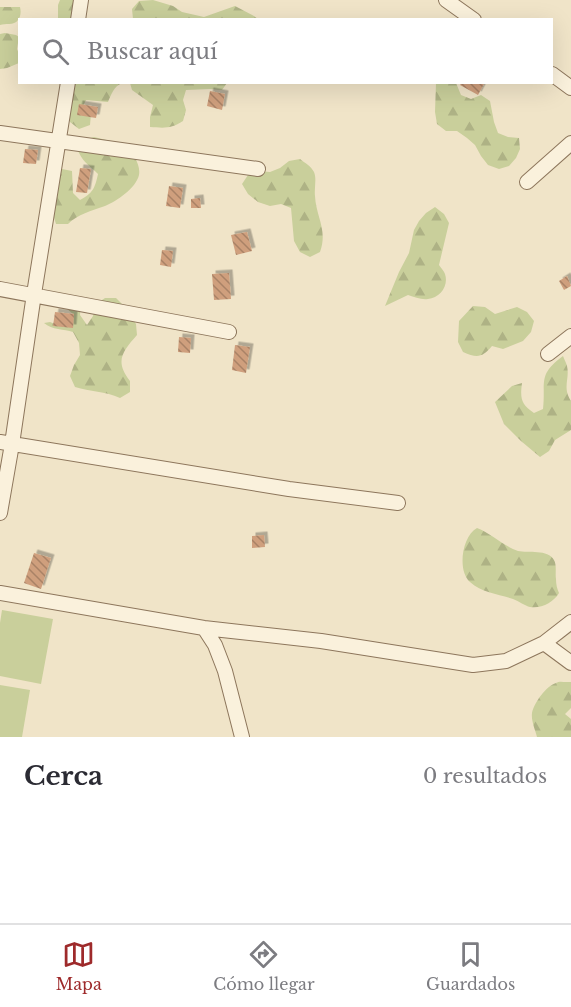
<!DOCTYPE html>
<html lang="es">
<head>
<meta charset="utf-8">
<style>
  :root { --surface:#fff; --page:#f2f2f3; --text:#2b2b33; --muted:#7c7c81; --line:#e1e1e2; --accent:#9e2a2b }
  body { margin:0; font-family:"Libre Baskerville",serif; background:var(--page); color:var(--text) }
  .list { margin:0; padding:0; list-style:none }
  h2 { display:flex; justify-content:space-between; align-items:center; height:78px; margin:0; padding:0 24px; font-size:26px }
  h2 small { font-size:20px; font-weight:400; color:var(--muted) }
  .icon { flex:none; width:33px; height:33px; fill:none; stroke:currentColor; stroke-width:2; stroke-linecap:round; stroke-linejoin:round }
  .map { position:relative; flex:none; width:571px; height:737px; overflow:hidden }
  .search { position:absolute; background:var(--surface); box-shadow:0 6px 24px #0002; left:18px; right:18px; top:18px; height:66px; display:flex; align-items:center; gap:15px; box-sizing:border-box; padding:0 21px; border-radius:0px; color:var(--muted); font-size:22px }
  .sheet { height:186px; background:var(--surface) }
  nav { display:flex; justify-content:space-around; align-items:center; box-sizing:border-box; height:84px; border-top:2px solid var(--line); background:var(--surface); font-size:16px; color:var(--muted) }
  nav a { display:grid; justify-items:center; gap:3px }
  nav .on { color:var(--accent) }
  .map>svg:first-child { display:block }
</style>
</head>
<body>
<div class="map">
<svg width="571" height="737" viewBox="0 0 571 737">
  <defs>
    <pattern id="forest-firs" width="22" height="20" patternUnits="userSpaceOnUse" patternTransform="scale(1.5)"><rect width="22" height="20" fill="#c9cf9b"/><path d="M5 1l3.5 6h-7zM16 11l3.5 6h-7z" fill="#aeb285"/></pattern>
    <pattern id="building-back-hatch" width="6" height="6" patternUnits="userSpaceOnUse" patternTransform="scale(1.5)"><rect width="6" height="6" fill="#cf9f7d"/><path d="M-1 5l2 2M0 0l6 6M5-1l2 2" fill="none" stroke="#a98266"/></pattern>
    <filter id="shadow"><feDropShadow dx="3.5" dy="-3.5" stdDeviation="0" flood-color="#0004"/></filter>
  </defs>
  <rect width="100%" height="100%" fill="#f0e4c8"/>
  <!-- forest -->
  <path fill="url(#forest-firs)" d="M60,0H74L73,19H58V5Z
    M153,0L173,6L182,12L204,17L235,6L254,16L258,19H133L132,9L139,1Z
    M0,7H20C22,15 19,24 9,24C6,24 3,24 0,25Z
    M5,33L16,35L19,37L17,49L19,54V63L7,68L0,69V34Z
    M73,83H122C114,86 111,95 108,102L86,100L82,108L91,114L90,125L79,129L70,122L69,106Z
    M130,83V82L227,83L222,90L210,89L186,90L183,100L186,110L183,121C171,129 164,128 150,127V117L153,105L132,90Z
    M436,83H456L461,95L471,99L481,95L490,101L494,122L498,133L508,137L519,138L520,149L516,158L509,166L499,169L488,165L481,156L475,145L467,138L457,131H446L437,124L435,112Z
    M94,137L127,145C132,153 141,164 139,175C136,188 117,201 105,206C91,211 78,214 68,224H56L52,211L55,177L62,169L72,171L73,193L80,200C93,193 95,188 98,174C88,164 82,162 77,148L84,140Z
    M300,159C305,163 311,166 314,172C317,179 314,188 315,196C316,217 328,230 320,252L310,257L300,252L294,241L291,208L281,204L270,206L258,202L248,194L242,184L248,175L259,171L270,172L280,168L289,161Z
    M435,207L444,214L449,223L439,265C441,268 444,271 445,274C449,286 440,298 428,299C421,300 415,297 408,295L385,306L399,272L409,253L414,230L419,221L426,213Z
    M64,296H75L81,304L80,315L87,325L93,316L96,304L105,298H116L124,306L136,324L137,335C123,351 114,361 130,381V392L120,398C105,391 90,392 75,387L70,376L74,365L80,355L79,343L73,332C64,329 52,330 44,323L50,322L60,326L74,315L65,307Z
    M473,306L485,307L495,314L517,307L527,312L534,321L531,332L523,341L503,349L492,346C482,358 477,358 463,352L458,342L459,321Z
    M563,356C564,359 566,362 567,366C570,379 562,387 571,401V430L555,440L549,451L540,457L521,441L504,424L495,402L512,386L522,383C520,399 521,404 534,413L543,409C546,382 537,375 563,356Z
    M477,528C491,533 503,546 518,551C528,553 548,549 554,560C557,565 555,574 556,579C556,584 557,589 559,593C554,602 541,609 530,607C525,606 519,601 513,599C499,594 482,593 470,582C457,571 462,536 477,528Z
    M566,682H571V708L565,714L571,719V737H537C535,729 531,721 532,713C534,703 546,686 556,683C559,681 563,682 566,682Z"/>
  <!-- park -->
  <path fill="#c9cf9b" d="M2,610L53,619L41,684L0,676V623Z
    M0,685L30,690L22,737H0Z"/>
  <!-- building -->
  <path fill="url(#building-back-hatch)" filter="url(#shadow)" d="M462,82H485L478,95L460,85Z
    M210,91L225,94L222,110L207,106Z
    M79,104L98,107L96,118L77,115Z
    M25,149L38,150L36,164L23,163Z
    M80,168L91,169L87,193L76,192Z
    M169,186L183,188L180,208L166,206Z
    M200,198L201,208H191V199Z
    M247,232L252,251L236,255L231,235Z
    M162,250L173,251L171,267L160,265Z
    M229,273L231,299L214,300L212,274Z
    M567,276L571,286L564,290L559,281Z
    M55,312L74,314L73,328L53,326Z
    M179,337L191,338L190,353L178,352Z
    M235,345L250,347L246,373L232,370Z
    M264,535L265,547L252,548V536Z
    M34,553L51,558L41,589L24,583Z"/>
  <g fill="none" stroke-linecap="round" stroke-linejoin="round">
    <!-- minor casing -->
    <g stroke="#8d765c" stroke-width="16">
      <path id="minor" d="M446,0L474,20
        M78,20L81,0
        M552,74L571,88
        M0,133L258,169
        M527,182L571,143
        M0,289L229,332
        M548,354L571,336
        M0,442L289,489L398,503
        M0,513L12,444L34,294L68,82
        M0,593L204,628L321,641L473,665L506,661L544,643L571,622
        M204,628L215,645L225,671L242,737
        M544,643L571,663"/>
    </g>
    <!-- minor -->
    <use href="#minor" stroke="#faf1dc" stroke-width="14"/>
  </g>
</svg>
<div class="search"><svg class="icon" aria-label="search" viewBox="0 0 24 24"><circle cx="10" cy="10" r="6"/><path d="M15 15l6 6"/></svg>Buscar aquí</div>
</div>
<section class="sheet">
<h2>Cerca<small>0 resultados</small></h2>
<ul class="list">
</ul>
</section>
<nav>
<a class="on"><svg class="icon" aria-label="map" viewBox="0 0 24 24"><path d="M3 6l6-2 6 2 6-2v14l-6 2-6-2-6 2zM9 4v14M15 6v14"/></svg>Mapa</a>
<a><svg class="icon" aria-label="directions" viewBox="0 0 24 24"><path d="M12 3l9 9-9 9-9-9zM9 14v-3h6M13 9l2 2-2 2"/></svg>Cómo llegar</a>
<a><svg class="icon" aria-label="saved" viewBox="0 0 24 24"><path d="M7 4h10v16l-5-4-5 4z"/></svg>Guardados</a>
</nav>
</body>
</html>
